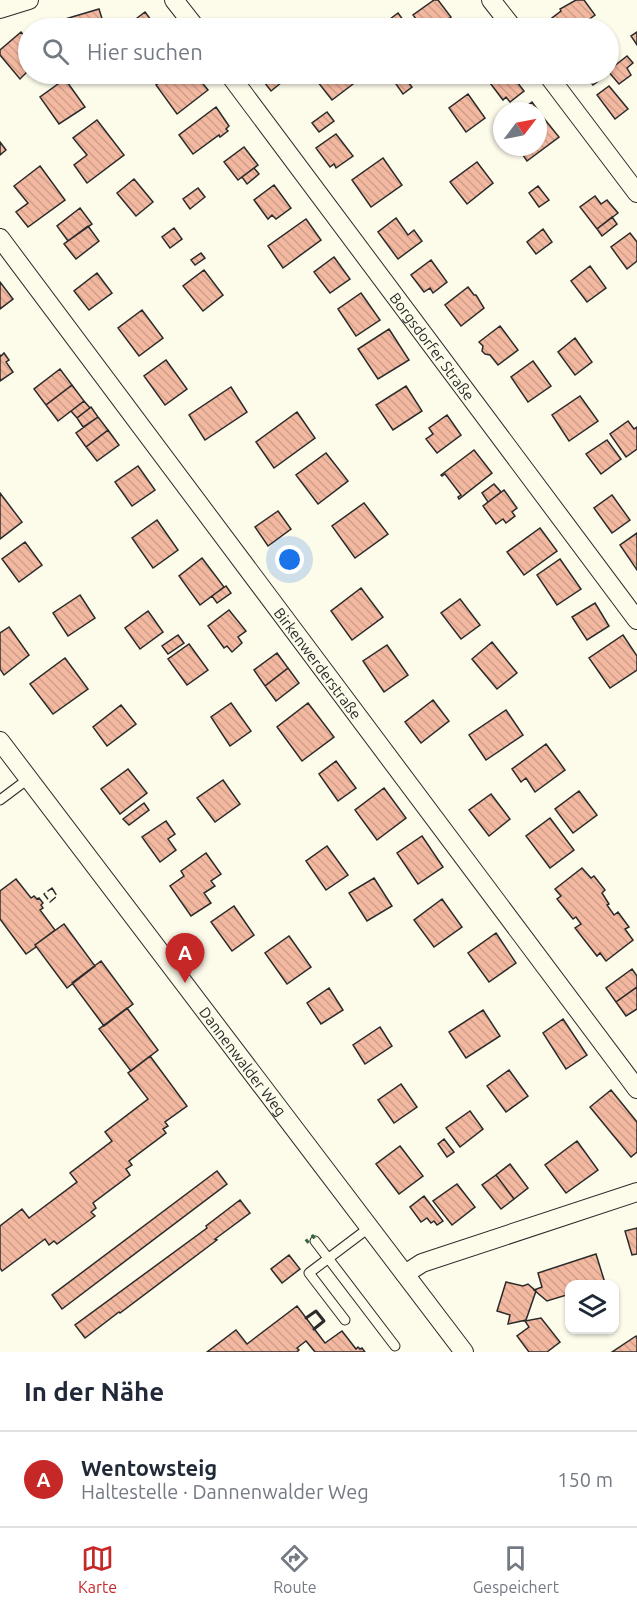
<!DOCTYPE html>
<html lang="de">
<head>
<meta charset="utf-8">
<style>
  :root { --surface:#fff; --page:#f2f2f3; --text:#1f2937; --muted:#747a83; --line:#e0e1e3; --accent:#c62828 }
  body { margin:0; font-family:Ubuntu,sans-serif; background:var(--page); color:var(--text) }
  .controls { position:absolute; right:18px; bottom:18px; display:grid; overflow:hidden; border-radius:12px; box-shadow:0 2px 4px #0004 }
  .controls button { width:54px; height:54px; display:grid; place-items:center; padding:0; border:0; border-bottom:2px solid var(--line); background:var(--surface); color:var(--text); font:30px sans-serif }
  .compass { position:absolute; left:493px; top:102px; width:54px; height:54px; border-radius:50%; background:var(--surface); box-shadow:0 2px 4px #0004; rotate:58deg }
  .you { position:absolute; left:290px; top:560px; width:21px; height:21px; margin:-15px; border:4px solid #fff; border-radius:50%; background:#1a73e8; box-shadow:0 0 0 9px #1a73e833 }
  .badge { display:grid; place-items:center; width:39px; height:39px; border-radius:50%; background:var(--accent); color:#fff; font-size:20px; font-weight:700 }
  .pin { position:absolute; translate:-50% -50px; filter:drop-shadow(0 2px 3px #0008) }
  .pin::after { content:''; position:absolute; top:32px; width:21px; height:18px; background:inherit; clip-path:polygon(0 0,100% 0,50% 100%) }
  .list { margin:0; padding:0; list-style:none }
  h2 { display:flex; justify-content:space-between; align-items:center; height:78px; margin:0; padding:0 24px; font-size:26px }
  h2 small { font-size:20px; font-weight:400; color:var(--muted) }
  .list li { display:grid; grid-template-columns:39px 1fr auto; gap:18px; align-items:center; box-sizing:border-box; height:96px; padding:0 24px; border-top:2px solid var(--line) }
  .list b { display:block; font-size:22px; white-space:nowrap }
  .list p { margin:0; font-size:20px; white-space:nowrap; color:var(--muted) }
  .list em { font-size:20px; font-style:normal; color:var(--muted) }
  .icon { flex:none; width:33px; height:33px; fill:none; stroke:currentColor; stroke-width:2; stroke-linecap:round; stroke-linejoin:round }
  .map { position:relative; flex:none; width:637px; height:1352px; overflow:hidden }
  .search { position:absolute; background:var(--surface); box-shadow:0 2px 4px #0004; left:18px; right:18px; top:18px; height:66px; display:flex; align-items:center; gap:15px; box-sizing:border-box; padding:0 21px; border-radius:33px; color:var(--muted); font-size:22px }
  .sheet { height:174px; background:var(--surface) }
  nav { display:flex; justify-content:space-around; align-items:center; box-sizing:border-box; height:84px; border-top:2px solid var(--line); background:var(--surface); font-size:16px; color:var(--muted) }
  nav a { display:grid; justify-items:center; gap:3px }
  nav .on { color:var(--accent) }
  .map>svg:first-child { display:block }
</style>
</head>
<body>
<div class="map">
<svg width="637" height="1352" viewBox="0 0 637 1352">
  <defs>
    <pattern id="building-back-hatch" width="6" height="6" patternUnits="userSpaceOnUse" patternTransform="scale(1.5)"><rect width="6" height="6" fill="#f2b8a0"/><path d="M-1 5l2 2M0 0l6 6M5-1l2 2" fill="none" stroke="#d09e8a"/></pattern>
  </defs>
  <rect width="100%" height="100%" fill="#fdfbea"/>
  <!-- building -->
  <path fill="url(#building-back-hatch)" stroke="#2b2b2b" stroke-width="1.5" d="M434,0H438L451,17L436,28L432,23L423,28L413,15Z
    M576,0H584L595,15L577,28H560L552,18L561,11L560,9Z
    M99,9L105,28H57L55,22Z
    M145,12L157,28H124Z
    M398,13L409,28H392L386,22Z
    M21,32L28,40V71L20,79L0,55V50Z
    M637,32V45L631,36Z
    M627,56L633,63L627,68L631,75L619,84L608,71Z
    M171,74H195L208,90L177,114L156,85Z
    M258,74H292L271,91Z
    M327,74H357L361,78L332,100L317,81Z
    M389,74H402L412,87L403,94Z
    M494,74H511L524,91L510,102L506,97L503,100L487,79Z
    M578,74H603L605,76L593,85L589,80L585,82Z
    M65,79L85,107L59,124L40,97Z
    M609,86L628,109L615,119L597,95Z
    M468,94L485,118L466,132L449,108Z
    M532,102L537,109L534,111H520Z
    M216,107L229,126L226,129L228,131L220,137L219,135L193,154L179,135Z
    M538,111L559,137L527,161L518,148L538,147Z
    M327,112L334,121L319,132L312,123Z
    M97,120L124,155L87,183L74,165L87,155L73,138Z
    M336,134L353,156L336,168L334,164L330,167L316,148Z
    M0,142L6,150L0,155Z
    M244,147L258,165L238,180L224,162Z
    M383,158L402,185L371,207L352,180Z
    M477,162L493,183L467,204L450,182Z
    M40,166L65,200L28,227L16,212L28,203L14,186Z
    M254,168L259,174L247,184L242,177Z
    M134,179L153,202L136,216L117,193Z
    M274,185L291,208L276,219L272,215L268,219L254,200Z
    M538,186L549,200L539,207L529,193Z
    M198,188L205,197L190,209L183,199Z
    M595,196L601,204L607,200L618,213L597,229L580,207Z
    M80,208L92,224L68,241L57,226Z
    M612,217L617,224L602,236L597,229Z
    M396,218L408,235L414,230L422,241L398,259L378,232Z
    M306,219L321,240L283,268L268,246Z
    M88,226L99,241L76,259L64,244Z
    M174,228L182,239L170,248L162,237Z
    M543,229L552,242L536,254L527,242Z
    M630,233L637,242V261L627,269L611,247Z
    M201,253L205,258L195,265L191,260Z
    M334,257L350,279L330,293L314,272Z
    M431,260L447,282L433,293L430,288L424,292L411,275Z
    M590,266L606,288L587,302L571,281Z
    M204,270L223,295L203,311L183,286Z
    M97,273L112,293L89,310L74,291Z
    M0,282L13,299L0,309Z
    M468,287L474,295H476L484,308L461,326L445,305Z
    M361,293L380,320L356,336L338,309Z
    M142,310L163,338L139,356L118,328Z
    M500,326L518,350L498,365L490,355L485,354L482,351L483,346L479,342Z
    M389,329L409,360L378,379L358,349Z
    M575,338L592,362L575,375L558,352Z
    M4,353L9,360L6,362L13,372L0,381V355L1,356Z
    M166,360L187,389L165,405L144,376Z
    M533,361L551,386L528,402L511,377Z
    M60,369L72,385L46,405L34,389Z
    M72,385L84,401L58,421L46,405Z
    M406,386L422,411L393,430L376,405Z
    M231,387L247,412L205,440L189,415Z
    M580,396L598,421L569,441L552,415Z
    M84,401L90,408L77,418L71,411Z
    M91,407L98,417L83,427L77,418Z
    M297,412L315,438L274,468L256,442Z
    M447,415L461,435L437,453L426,439L433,434L429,428Z
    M98,417L108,430L86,447L76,433Z
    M628,421L634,429L637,427V449L626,457L610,434Z
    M108,430L119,445L97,461L86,447Z
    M607,440L621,459L601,474L586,454Z
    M474,450L492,473L459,499L458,497L461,495L445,474L442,476L441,475Z
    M326,453L348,481L318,504L296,475Z
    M138,466L155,490L132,506L115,482Z
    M494,484L501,492L488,502L482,493Z
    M504,490L517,508L512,512L515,516L506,523L503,519L496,524L483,506Z
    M0,493L22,522L0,539Z
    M612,495L630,520L612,533L594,508Z
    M364,503L388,534L355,558L332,526Z
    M278,511L291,529L268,546L255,527Z
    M157,520L178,550L153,568L132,538Z
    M540,528L557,551L524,575L507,552Z
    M637,533V570L620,545Z
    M25,542L42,565L19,582L2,559Z
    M202,558L224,587L200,605L179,576Z
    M560,559L581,589L557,605L537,575Z
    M226,586L231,593L217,603L212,596Z
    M361,588L383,617L352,640L331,611Z
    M80,595L95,618L68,636L53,613Z
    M460,599L480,625L461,639L441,613Z
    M595,603L609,626L587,640L572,617Z
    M229,610L246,631L238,637L242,643L232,652L227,646L224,648L208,626Z
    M148,611L163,632L140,649L125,628Z
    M9,627L29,655L4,675L0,669V633Z
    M178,635L184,643L168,654L162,646Z
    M623,635L637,656V670L610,688L589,658Z
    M492,642L517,673L497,689L472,659Z
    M189,644L208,670L187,685L168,659Z
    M387,645L408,675L384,692L363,661Z
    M277,653L288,668L265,686L254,670Z
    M65,658L88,689L53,714L30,684Z
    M288,668L299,683L276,701L265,686Z
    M433,700L449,721L421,743L405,722Z
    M231,703L251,731L230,746L211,717Z
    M308,703L334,737L302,761L277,727Z
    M121,705L136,724L107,746L93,727Z
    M506,710L523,735L486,760L469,735Z
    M546,744L565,770L535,792L526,778L521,782L512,769Z
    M336,761L356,788L338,801L319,774Z
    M128,769L147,793L120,814L101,789Z
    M223,780L240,804L215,822L197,798Z
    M384,788L406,818L377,840L355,810Z
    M579,791L597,815L573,833L555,809Z
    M491,794L510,819L489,836L469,810Z
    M144,803L149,810L129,825L123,819Z
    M550,818L574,850L550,868L526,836Z
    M166,821L175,834L168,839L176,850L160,862L142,837Z
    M422,836L443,867L418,884L397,853Z
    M327,846L348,875L326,890L306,861Z
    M206,853L221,874L211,881L215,886L204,893L211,903L191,916L170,886L184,876L181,871Z
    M582,868L591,878L594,876L605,890L602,893L609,904L607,905L614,915L618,912L629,927L625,929L633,940L606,961L600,953L597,956L575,928L581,924L576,917L573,919L557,899L561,896L555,889Z
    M374,878L392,906L367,921L349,893Z
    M16,879L31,898L34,896L37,899L39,898L43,903L41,905L43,908L40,910L55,930L35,945L36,947L26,954L0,919V891Z
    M442,899L462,927L434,947L414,920Z
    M234,906L254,935L232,951L211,922Z
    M64,924L95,966L67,988L35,945Z
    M496,933L516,963L489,982L468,953Z
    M289,936L311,967L287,984L265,953Z
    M101,961L133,1004L104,1026L72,983Z
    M632,969L637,976V987L616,1002L606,988Z
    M637,987V1009L626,1016L616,1002Z
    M329,988L343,1010L321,1024L307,1003Z
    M127,1008L158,1050L131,1071L99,1029Z
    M483,1010L500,1036L466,1058L449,1032Z
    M563,1019L587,1055L566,1069L543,1033Z
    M380,1027L392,1046L365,1064L353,1045Z
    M150,1056L187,1106L165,1122L168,1126L163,1129L166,1133L129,1161L132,1165L126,1169L130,1175L93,1203L96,1208L91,1212L95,1216L57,1244L54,1241L49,1245L45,1239L2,1271L0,1268V1226L22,1209L29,1218L77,1182L70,1173L112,1141L105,1132L148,1099L128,1073Z
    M509,1070L528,1096L506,1112L487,1086Z
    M401,1084L417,1107L394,1123L378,1100Z
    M611,1090L637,1122V1152L631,1157L590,1107Z
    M470,1111L483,1129L460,1147L446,1128Z
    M444,1139L454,1152L447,1157L438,1144Z
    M577,1141L598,1170L566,1193L545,1165Z
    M400,1146L423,1176L399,1194L376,1164Z
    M510,1164L528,1188L514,1199L496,1175Z
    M217,1171L227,1184L62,1309L52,1295Z
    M496,1175L514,1199L501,1209L482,1185Z
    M457,1184L475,1207L452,1225L433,1201Z
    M424,1196L443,1221L437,1225L434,1221L431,1223L427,1218L421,1222L410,1207Z
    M240,1200L250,1213L215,1239L217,1240L120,1313L119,1312L85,1338L75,1325L207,1228L206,1226Z
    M637,1228V1254L632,1255L625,1231Z
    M596,1254L605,1283L600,1284H570V1294L547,1301L534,1290L542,1287L538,1273Z
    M289,1255L300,1269L282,1283L271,1269Z
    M506,1282L523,1286L528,1284L536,1291L526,1320L508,1324L510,1315L497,1311Z
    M297,1306L325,1343L342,1331L356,1349L358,1347L360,1349L362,1348L365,1352H315L306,1341L297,1348L299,1350L297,1352H207L236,1330L247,1344Z
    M541,1318L560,1342L547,1352H529L517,1336L529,1327L525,1321Z
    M636,1336L637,1338V1352H612Z"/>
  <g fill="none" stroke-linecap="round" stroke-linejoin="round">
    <!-- service casing -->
    <g stroke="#2b2b2b" stroke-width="11">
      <path id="service" d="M0,800L28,779
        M315,1241L395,1346
        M345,1320L309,1273L370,1227"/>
    </g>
    <!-- minor casing -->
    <g stroke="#2b2b2b" stroke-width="20">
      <g id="minor">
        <path d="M174,0L196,28"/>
        <path d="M491,0L513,28"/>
        <path d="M0,9L29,0"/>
        <path id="s1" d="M229,74L637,620"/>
        <path d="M547,74L637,193"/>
        <path id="s2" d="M0,238L637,1089"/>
        <path id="s3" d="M0,741L464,1352"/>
        <path d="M405,1274L422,1263L637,1192"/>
      </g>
    </g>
    <!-- service -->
    <use href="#service" stroke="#fdfbea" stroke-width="9"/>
    <!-- minor -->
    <use href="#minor" stroke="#fdfbea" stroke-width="18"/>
    <!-- hedge -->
    <path stroke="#34623c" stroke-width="4.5" stroke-dasharray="3 4.5" stroke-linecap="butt" d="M306,1242L318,1233"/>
    <!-- fence -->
    <path stroke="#2b2b2b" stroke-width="1.5" stroke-dasharray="8 3" stroke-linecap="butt" d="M52,888L57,896L50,902L44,894Z"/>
    <!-- wall -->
    <path stroke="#2b2b2b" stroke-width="3" d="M306,1318L316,1311L324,1321L314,1329"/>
  </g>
  <g text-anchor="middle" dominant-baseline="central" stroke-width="4.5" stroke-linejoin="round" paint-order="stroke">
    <!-- street labels -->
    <g font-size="15" fill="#2b2b2b" stroke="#fdfbea">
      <text stroke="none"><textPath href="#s1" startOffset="340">Borgsdorfer Straße</textPath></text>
      <text stroke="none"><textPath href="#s2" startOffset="531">Birkenwerderstraße</textPath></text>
      <text stroke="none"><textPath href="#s3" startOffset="402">Dannenwalder Weg</textPath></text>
    </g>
  </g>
</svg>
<div class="controls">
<button><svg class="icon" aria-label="layers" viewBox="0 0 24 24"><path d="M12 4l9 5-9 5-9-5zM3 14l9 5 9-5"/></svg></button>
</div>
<svg class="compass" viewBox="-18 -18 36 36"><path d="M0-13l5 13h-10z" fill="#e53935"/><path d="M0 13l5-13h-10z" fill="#747a83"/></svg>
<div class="you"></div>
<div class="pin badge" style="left:185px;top:983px">A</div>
<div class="search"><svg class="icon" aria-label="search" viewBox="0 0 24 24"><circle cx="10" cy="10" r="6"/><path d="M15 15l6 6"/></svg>Hier suchen</div>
</div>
<section class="sheet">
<h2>In der Nähe<small></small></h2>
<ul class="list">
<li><span class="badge">A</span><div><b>Wentowsteig</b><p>Haltestelle · Dannenwalder Weg</p></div><em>150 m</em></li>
</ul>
</section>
<nav>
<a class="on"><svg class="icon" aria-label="map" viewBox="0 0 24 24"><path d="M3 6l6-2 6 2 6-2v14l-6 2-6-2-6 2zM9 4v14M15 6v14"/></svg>Karte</a>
<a><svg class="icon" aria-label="directions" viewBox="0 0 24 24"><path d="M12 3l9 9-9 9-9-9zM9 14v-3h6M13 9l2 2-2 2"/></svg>Route</a>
<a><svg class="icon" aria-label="saved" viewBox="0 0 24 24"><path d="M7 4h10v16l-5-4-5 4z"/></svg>Gespeichert</a>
</nav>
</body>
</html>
